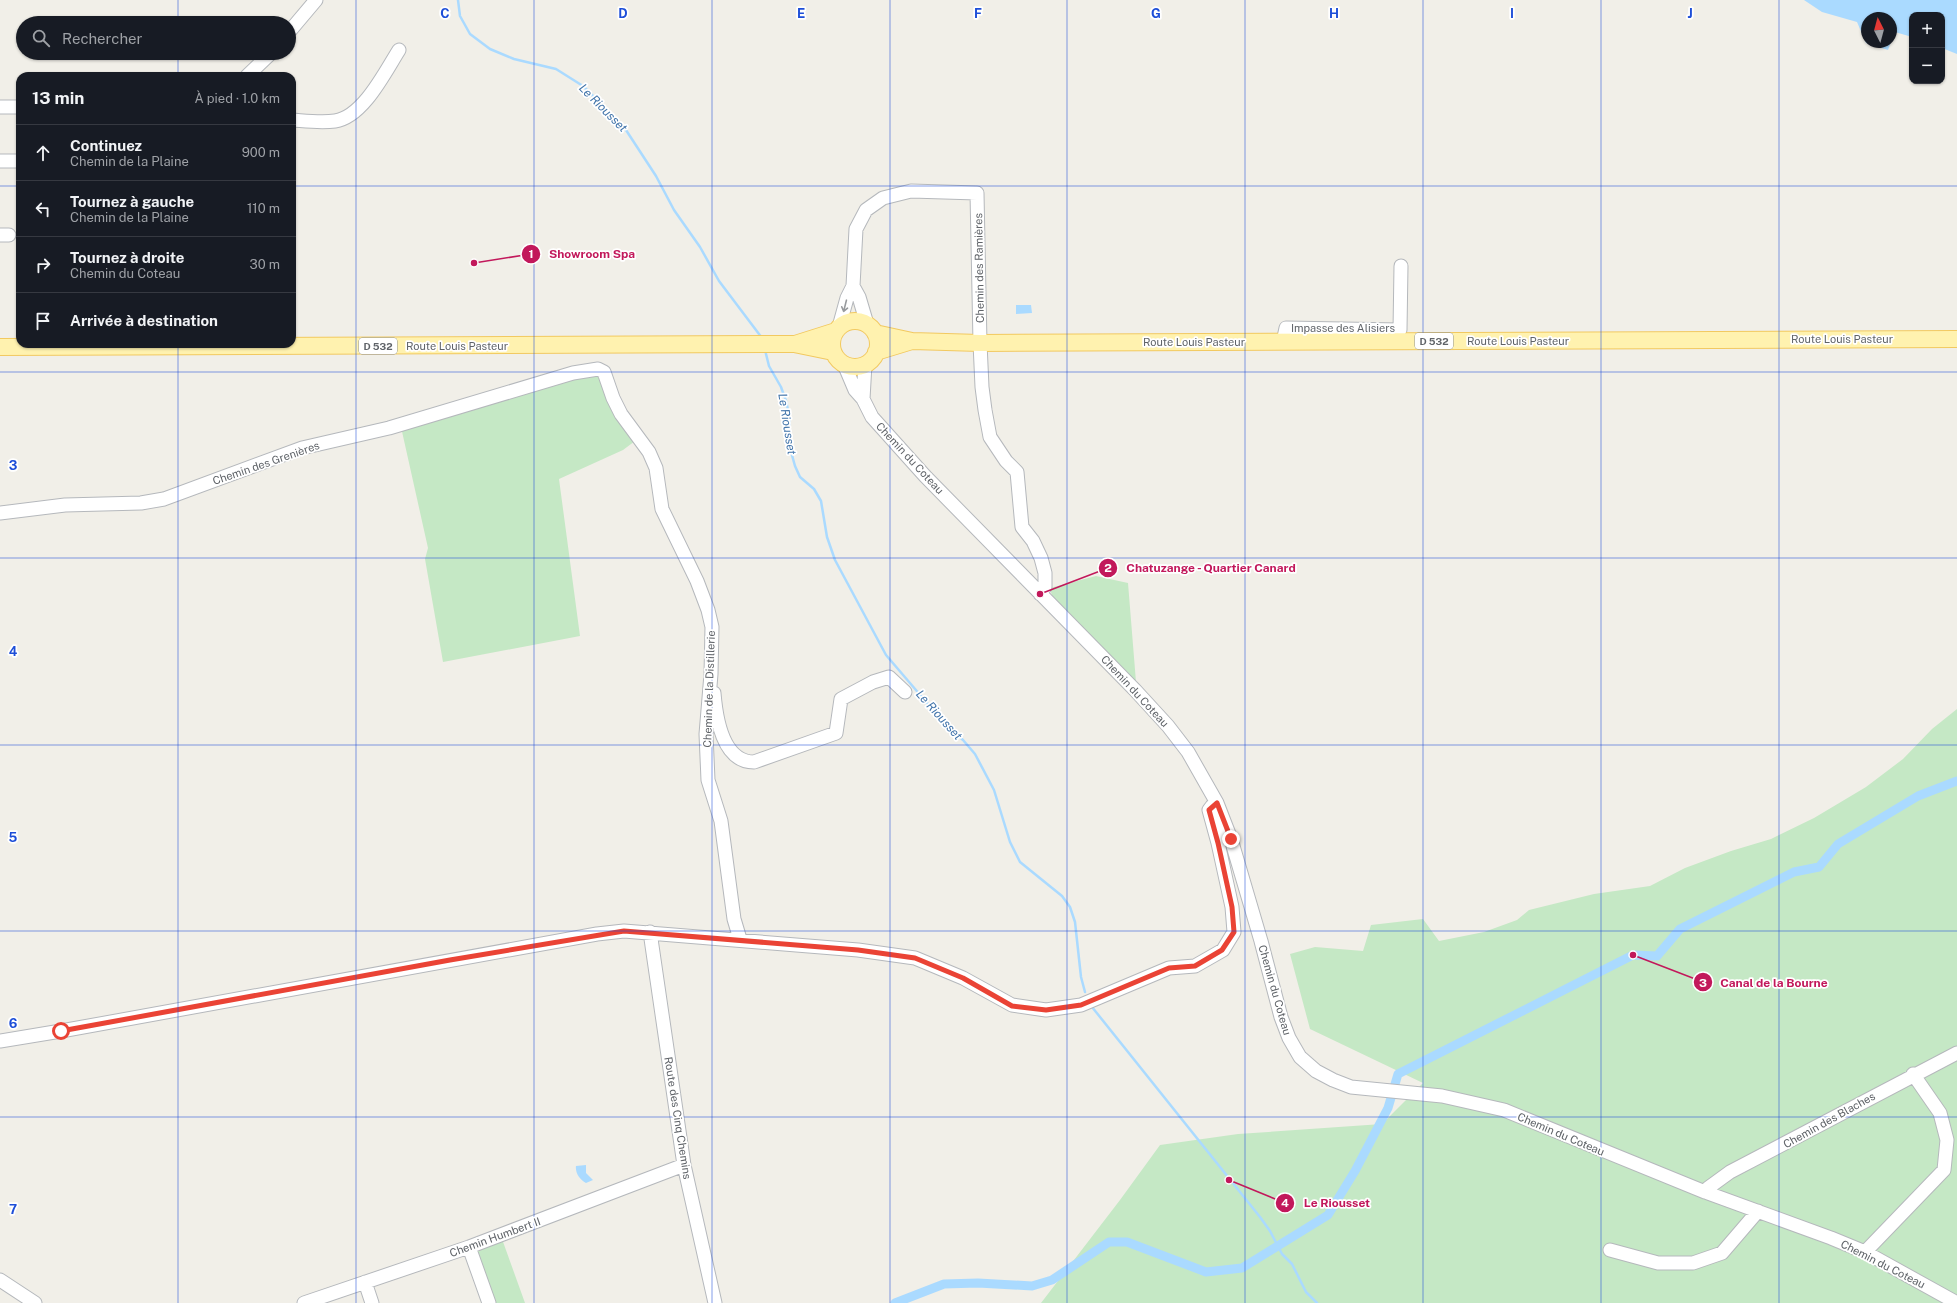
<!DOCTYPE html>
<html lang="fr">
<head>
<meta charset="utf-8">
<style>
  :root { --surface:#171b24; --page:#20242c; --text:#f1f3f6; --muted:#9ea1a6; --line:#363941 }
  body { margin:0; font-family:"Public Sans",sans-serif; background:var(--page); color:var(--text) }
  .controls { position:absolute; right:12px; top:12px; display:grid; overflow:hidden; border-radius:8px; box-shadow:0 1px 3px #0004 }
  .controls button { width:36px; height:36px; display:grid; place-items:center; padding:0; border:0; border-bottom:1px solid var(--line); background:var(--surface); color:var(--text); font:20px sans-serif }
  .compass { position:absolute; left:1861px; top:12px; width:36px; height:36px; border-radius:50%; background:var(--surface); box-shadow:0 1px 3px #0004; rotate:354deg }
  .stop { position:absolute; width:12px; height:12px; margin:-9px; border:3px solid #ea4335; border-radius:50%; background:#fff }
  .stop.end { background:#ea4335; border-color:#fff; box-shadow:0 1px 4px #0008 }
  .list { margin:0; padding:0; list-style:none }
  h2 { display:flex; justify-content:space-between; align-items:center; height:52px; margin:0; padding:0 16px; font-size:17px }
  h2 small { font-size:13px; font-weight:400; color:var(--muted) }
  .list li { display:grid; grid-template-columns:26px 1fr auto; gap:12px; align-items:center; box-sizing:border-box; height:56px; padding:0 16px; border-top:1px solid var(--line) }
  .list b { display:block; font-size:15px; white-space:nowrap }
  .list p { margin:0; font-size:13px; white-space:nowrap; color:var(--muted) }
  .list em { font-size:13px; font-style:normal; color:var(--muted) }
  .icon { flex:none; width:22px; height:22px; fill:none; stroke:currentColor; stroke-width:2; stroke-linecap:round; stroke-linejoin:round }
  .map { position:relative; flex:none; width:1957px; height:1303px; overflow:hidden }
  .search { position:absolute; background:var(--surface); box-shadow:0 1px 3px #0004; left:16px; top:16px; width:280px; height:44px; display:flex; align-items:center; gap:10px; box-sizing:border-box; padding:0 14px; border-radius:22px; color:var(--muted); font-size:15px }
  .panel { position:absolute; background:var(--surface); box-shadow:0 1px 3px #0004; left:16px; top:72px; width:280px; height:276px; border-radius:12px }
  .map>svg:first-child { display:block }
</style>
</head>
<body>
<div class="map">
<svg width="1957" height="1303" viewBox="0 0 1957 1303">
  <rect width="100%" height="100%" fill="#f1efe8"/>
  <!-- green -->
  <path fill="#c5e8c5" d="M599,373L635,441L623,450L559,479L580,636L443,662L425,559L428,548L401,427L587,374Z
    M1096,576L1128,583L1136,682L1052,596L1050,588Z
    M1957,709V1303H1041L1120,1200L1160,1145L1238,1134L1382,1124L1423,1083L1310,1029L1290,954L1315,947L1363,951L1371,925L1423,919L1439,941L1484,932L1517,920L1529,910L1594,894L1650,886L1685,868L1731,851L1771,839L1814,818L1866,787L1903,759L1932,729Z
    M502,1239L525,1303H495L475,1249Z"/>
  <!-- water -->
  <path fill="#aadaff" d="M1804,0H1957V54L1942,48V15H1912V37L1895,32L1891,42V18H1867V42H1891L1888,50L1866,43L1857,22L1822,12Z
    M1016,305H1031L1032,313L1016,314Z
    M586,1165V1173L593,1180L586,1183C580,1180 575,1173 576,1166Z"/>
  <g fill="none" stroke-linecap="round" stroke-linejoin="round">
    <!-- stream -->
    <path stroke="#aadaff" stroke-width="2.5" d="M458,0L460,16L470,34L490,49L514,59L556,69L583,86L624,127L656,176L674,210L700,247L719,281L762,338
      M765,350L769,366L781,387L786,401L789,414L790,448L795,466L800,477L814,489L821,501L827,537L835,560L886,655L945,724L963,740L975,754L994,790L1010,842L1020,862L1062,896L1070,907L1075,922L1081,977L1085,992
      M1092,1007L1260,1217L1270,1231L1282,1254L1292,1264L1306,1292L1317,1303"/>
    <!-- canal -->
    <path stroke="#aadaff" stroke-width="9" d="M895,1303L944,1284L978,1283L1032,1286L1052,1280L1109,1242H1127L1206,1272L1242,1268L1328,1215L1355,1171L1388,1108L1398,1074L1633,955L1657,956L1680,929L1794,872L1819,867L1838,844L1918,796L1957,781"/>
    <!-- minor casing -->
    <g stroke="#b5b8bc" stroke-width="15">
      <path id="minor" d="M289,32L316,0
        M247,76L271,53
        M0,107H20
        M292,120C306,121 321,123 335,121C363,117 385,72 399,50
        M0,161H20
        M0,235H9
        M853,286L859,297L867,324
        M839,327L847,298L853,286L856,229L866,210L883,198L911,191L977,193L980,343L982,387L985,410L990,437L1006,461L1017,472L1022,527L1033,541L1041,558L1045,573V587L1040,594
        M1283,342L1286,328L1400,330L1401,266
        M844,364L855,390L863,399L872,417L881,427L925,476L1135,690L1168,726L1188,752L1217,803L1231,839L1261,941L1281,1017L1289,1038L1300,1057L1316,1071L1333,1080L1351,1087L1442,1096L1504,1110L1705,1192L1831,1238L1865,1252L1957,1303
        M863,399L865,364
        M0,513L65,505L141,503L164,499L302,448L389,428L573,373L598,369L604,372L613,398L621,414L649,452L656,468L662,509L697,581L708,610L712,627L711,674L706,734L708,780L721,821L734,919L740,939
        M714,693C716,717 722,762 754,762L836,733L841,699L873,682L889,677L905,692
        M650,932L684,1165L715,1303
        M0,1041L61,1031L597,934L624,931L858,950L915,958L963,978L1012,1005L1046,1010L1081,1005L1169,968L1195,966L1223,950L1234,932L1232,907L1218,843L1209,810L1212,806L1217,803
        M1705,1192L1708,1188L1730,1172L1957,1053
        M469,1247L489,1303
        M1610,1250L1658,1263H1693L1722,1253L1758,1211
        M1865,1252L1944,1170L1947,1140L1940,1113L1913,1074
        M0,1280L35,1303
        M365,1282L372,1303
        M304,1303L469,1247L684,1165"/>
    </g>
    <!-- major casing -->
    <g stroke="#f2c960" stroke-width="18">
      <path id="major" d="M832 344a23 23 0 1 1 46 0a23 23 0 1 1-46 0Z
        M875,333L912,341L980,343L1957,339
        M795,344L836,331
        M0,347L794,344L833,352
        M876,352L912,341"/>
    </g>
    <!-- minor -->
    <use href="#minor" stroke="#fff" stroke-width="13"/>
    <!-- major -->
    <use href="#major" stroke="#fff2af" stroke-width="16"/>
  </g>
  <!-- one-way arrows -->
  <defs><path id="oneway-shaft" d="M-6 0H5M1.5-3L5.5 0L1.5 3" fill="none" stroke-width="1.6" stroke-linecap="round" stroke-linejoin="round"/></defs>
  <use stroke="#979a9d" href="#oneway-shaft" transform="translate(845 306) rotate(104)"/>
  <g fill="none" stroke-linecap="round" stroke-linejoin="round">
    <!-- route -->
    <path stroke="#ea4335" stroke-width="5" d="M61,1031L450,960L624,931L858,950L915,958L963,978L1012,1006L1046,1010L1081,1005L1169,968L1195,966L1222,950L1234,932L1232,907L1218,843L1209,810L1217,803L1231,839"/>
  </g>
  <!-- grid -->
  <path fill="none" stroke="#1d4ed8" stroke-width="1" stroke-opacity="0.55" d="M178,0V23M356,0V1303M534,0V1303M712,0V1303M890,0V1303M1067,0V1303M1245,0V1303M1423,0V1303M1601,0V1303M1779,0V1303M178,53V76M0,186H20M292,186H1957M178,344V1303M0,372H1957M0,558H1957M0,745H1957M0,931H1957M0,1117H1957"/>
  <g text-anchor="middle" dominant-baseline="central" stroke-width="3.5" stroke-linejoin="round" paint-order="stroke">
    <!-- shield labels -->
    <g fill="#fff" stroke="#8f9295" stroke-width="1">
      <rect x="1415" y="333" width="38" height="16" rx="3"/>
      <rect x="359" y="338" width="38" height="16" rx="3"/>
    </g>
    <g font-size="10" font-weight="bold" fill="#5f6368">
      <text x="1434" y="341">D 532</text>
      <text x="378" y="346">D 532</text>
    </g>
    <!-- street labels -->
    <g font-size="11" fill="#5f6368" stroke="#fff">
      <text transform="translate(979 268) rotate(-91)">Chemin des Ramières</text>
      <text x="1343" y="328">Impasse des Alisiers</text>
      <text x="1842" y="339">Route Louis Pasteur</text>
      <text x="1518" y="341">Route Louis Pasteur</text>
      <text x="1194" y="342">Route Louis Pasteur</text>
      <text x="457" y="346">Route Louis Pasteur</text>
      <text transform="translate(910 458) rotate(47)">Chemin du Coteau</text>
      <text transform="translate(266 463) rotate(-19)">Chemin des Grenières</text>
      <text transform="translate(709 689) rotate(-88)">Chemin de la Distillerie</text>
      <text transform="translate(1135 691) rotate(47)">Chemin du Coteau</text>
      <text transform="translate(1275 990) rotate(74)">Chemin du Coteau</text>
      <text transform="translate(678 1118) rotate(81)">Route des Cinq Chemins</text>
      <text transform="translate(1829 1120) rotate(-29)">Chemin des Blaches</text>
      <text transform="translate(1561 1134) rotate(23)">Chemin du Coteau</text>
      <text transform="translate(495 1237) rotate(-20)">Chemin Humbert II</text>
      <text transform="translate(1883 1264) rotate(27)">Chemin du Coteau</text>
    </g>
    <!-- water labels -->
    <g font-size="12" font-style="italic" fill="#4174aa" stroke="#fff">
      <text transform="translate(603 108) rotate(45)">Le Riousset</text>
      <text transform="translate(787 424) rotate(81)">Le Riousset</text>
      <text transform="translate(939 715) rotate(48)">Le Riousset</text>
    </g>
  </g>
  <g font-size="13" text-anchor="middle" font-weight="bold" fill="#1d4ed8" stroke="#fff" stroke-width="3.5" stroke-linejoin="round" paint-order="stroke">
    <text x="445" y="18">C</text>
    <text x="623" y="18">D</text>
    <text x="801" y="18">E</text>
    <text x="978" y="18">F</text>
    <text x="1156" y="18">G</text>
    <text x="1334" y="18">H</text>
    <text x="1512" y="18">I</text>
    <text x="1690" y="18">J</text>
    <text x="13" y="470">3</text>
    <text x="13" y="656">4</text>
    <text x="13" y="842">5</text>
    <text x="13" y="1028">6</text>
    <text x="13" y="1214">7</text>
  </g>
  <!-- callouts -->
  <path fill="none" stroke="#c2185b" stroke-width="1.5" d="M474 263L531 254M1040 594L1108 568M1633 955L1703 982M1229 1180L1285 1203"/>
  <g fill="#c2185b" stroke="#fff" stroke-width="1.5">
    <circle cx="474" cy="263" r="4"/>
    <circle cx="1040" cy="594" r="4"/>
    <circle cx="1633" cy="955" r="4"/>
    <circle cx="1229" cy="1180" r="4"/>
    <circle cx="531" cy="254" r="10"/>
    <circle cx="1108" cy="568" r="10"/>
    <circle cx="1703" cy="982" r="10"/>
    <circle cx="1285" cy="1203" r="10"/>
  </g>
  <g font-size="12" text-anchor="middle" font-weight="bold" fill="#fff">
    <text x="531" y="258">1</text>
    <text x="1108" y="572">2</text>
    <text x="1703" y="987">3</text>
    <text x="1285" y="1207">4</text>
  </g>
  <g font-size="12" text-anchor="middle" font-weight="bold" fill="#c2185b" stroke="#fff" stroke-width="3.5" stroke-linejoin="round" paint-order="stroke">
    <text x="592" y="258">Showroom Spa</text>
    <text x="1211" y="572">Chatuzange - Quartier Canard</text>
    <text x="1774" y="987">Canal de la Bourne</text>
    <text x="1337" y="1207">Le Riousset</text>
  </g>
</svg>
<div class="controls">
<button>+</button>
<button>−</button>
</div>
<svg class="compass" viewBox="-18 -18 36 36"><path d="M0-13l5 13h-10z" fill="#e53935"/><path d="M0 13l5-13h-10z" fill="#9ea1a6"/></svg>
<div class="stop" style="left:61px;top:1031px"></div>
<div class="stop end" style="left:1231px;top:839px"></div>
<div class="search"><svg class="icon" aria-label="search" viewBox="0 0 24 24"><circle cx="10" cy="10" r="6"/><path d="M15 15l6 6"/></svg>Rechercher</div>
<section class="panel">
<h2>13 min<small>À pied · 1.0 km</small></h2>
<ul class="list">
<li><svg class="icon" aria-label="ahead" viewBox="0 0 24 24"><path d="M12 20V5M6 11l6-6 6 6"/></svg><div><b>Continuez</b><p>Chemin de la Plaine</p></div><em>900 m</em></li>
<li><svg class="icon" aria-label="left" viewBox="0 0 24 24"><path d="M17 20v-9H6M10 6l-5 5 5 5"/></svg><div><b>Tournez à gauche</b><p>Chemin de la Plaine</p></div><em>110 m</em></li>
<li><svg class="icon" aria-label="right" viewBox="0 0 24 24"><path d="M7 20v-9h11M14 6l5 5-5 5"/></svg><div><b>Tournez à droite</b><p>Chemin du Coteau</p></div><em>30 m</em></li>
<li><svg class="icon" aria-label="arrive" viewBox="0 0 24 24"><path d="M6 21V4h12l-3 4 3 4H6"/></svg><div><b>Arrivée à destination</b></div></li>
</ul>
</section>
</div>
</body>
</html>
